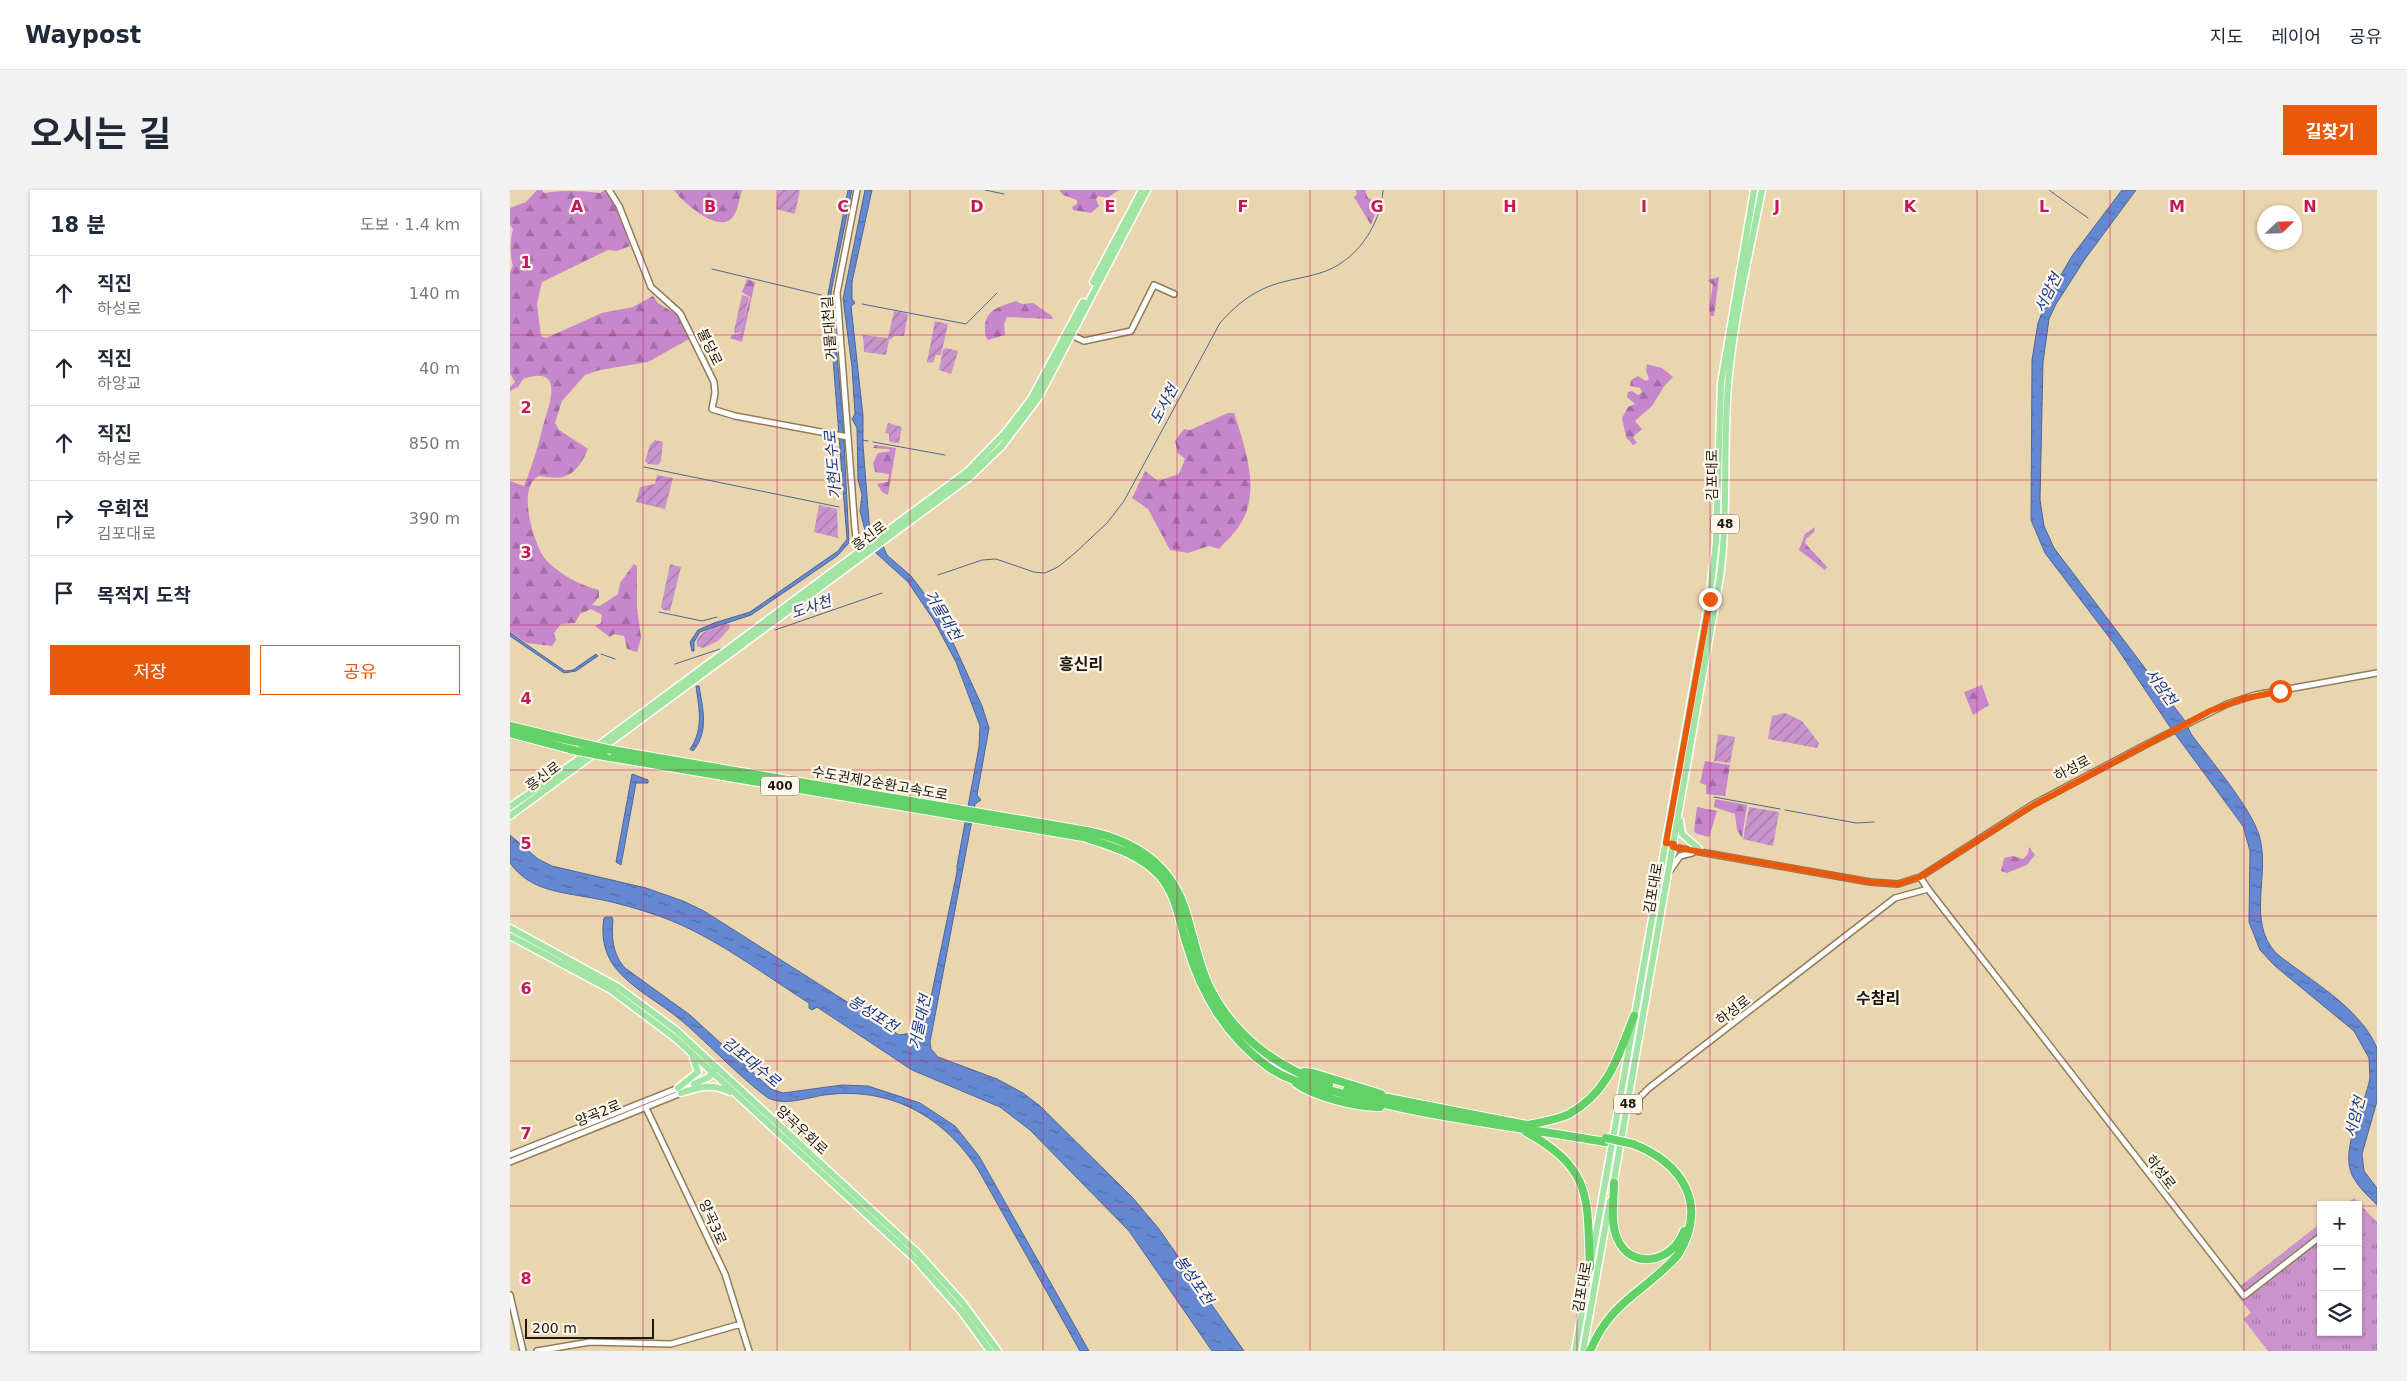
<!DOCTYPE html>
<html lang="ko">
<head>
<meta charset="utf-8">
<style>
  :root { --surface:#fff; --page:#f2f2f3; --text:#1f2937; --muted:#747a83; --line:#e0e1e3; --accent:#ea580c }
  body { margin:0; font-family:"DejaVu Sans","Noto Sans KR",sans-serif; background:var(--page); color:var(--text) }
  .controls { position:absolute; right:15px; bottom:15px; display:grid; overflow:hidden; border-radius:0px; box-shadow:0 1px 4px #0004 }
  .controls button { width:45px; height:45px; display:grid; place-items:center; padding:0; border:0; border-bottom:1px solid var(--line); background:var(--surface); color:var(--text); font:25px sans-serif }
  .compass { position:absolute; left:1747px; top:15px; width:45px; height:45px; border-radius:50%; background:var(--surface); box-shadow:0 1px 4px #0004; rotate:67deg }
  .scale { position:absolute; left:15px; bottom:12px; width:129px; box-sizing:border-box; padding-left:5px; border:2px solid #1f1809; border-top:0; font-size:14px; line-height:18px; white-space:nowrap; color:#1f1809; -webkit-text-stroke:4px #fef8ec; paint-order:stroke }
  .stop { position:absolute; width:15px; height:15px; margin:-11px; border:4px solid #ea580c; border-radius:50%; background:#fff }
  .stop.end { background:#ea580c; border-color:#fff; box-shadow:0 1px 5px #0008 }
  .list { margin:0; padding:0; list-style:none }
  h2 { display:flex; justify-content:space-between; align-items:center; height:65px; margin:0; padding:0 20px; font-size:21px }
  h2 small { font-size:16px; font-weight:400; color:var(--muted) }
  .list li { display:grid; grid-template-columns:32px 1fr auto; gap:15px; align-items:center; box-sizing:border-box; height:75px; padding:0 20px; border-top:1px solid var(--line) }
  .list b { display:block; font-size:19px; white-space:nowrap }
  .list p { margin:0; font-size:16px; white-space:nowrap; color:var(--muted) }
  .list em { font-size:16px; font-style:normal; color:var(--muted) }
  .actions { display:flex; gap:10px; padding:15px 20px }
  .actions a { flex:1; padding:11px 0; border:1px solid var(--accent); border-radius:0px; text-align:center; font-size:18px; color:var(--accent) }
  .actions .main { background:var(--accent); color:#fff }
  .icon { flex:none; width:28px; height:28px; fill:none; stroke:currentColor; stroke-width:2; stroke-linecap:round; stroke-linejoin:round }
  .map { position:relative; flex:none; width:1867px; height:1161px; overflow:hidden; border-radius:0px }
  header { display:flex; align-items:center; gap:30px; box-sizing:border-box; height:70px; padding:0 25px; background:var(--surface); border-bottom:1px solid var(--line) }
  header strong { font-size:24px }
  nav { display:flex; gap:28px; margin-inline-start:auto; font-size:18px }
  .intro { display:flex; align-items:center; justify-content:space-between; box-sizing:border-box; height:120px; padding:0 30px }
  h1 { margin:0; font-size:35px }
  .button { padding:12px 22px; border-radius:0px; background:var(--accent); color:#fff; font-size:18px; font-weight:700 }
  main { display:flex; gap:30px; padding:0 30px }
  aside { flex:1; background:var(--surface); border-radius:0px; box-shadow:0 1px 4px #0004 }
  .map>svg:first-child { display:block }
</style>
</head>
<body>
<header>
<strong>Waypost</strong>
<nav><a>지도</a><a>레이어</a><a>공유</a></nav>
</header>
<div class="intro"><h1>오시는 길</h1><a class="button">길찾기</a></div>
<main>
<aside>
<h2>18 분<small>도보 · 1.4 km</small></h2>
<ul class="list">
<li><svg class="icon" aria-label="ahead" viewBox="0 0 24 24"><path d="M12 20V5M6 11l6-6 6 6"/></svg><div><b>직진</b><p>하성로</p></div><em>140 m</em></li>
<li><svg class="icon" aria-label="ahead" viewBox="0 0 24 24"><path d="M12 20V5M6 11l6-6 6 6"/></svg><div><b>직진</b><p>하양교</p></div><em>40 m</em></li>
<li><svg class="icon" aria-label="ahead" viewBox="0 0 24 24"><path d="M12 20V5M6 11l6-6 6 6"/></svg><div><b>직진</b><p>하성로</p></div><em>850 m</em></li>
<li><svg class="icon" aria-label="right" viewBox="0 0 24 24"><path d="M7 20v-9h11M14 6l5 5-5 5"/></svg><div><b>우회전</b><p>김포대로</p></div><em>390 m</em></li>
<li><svg class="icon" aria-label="arrive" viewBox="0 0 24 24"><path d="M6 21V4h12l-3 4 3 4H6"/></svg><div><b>목적지 도착</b></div></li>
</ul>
<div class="actions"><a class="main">저장</a><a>공유</a></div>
</aside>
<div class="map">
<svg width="1867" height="1161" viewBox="0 0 1867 1161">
  <defs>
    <pattern id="forest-firs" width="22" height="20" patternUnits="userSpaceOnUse" patternTransform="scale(1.25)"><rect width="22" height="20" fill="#c787cc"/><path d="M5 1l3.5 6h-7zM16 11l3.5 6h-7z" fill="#a16da4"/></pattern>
    <pattern id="park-tufts" width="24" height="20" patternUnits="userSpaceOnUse" patternTransform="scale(1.25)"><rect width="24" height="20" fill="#c994cc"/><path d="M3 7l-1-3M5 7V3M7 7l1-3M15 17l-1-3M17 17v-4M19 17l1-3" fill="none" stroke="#a378a4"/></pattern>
    <pattern id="garden-furrows" width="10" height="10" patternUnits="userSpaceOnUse" patternTransform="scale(1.25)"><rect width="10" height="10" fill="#c994cc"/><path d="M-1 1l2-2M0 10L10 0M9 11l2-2" fill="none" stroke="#a378a4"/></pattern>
    <pattern id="water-ripples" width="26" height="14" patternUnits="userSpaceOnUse" patternTransform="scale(1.25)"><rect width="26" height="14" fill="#6588d2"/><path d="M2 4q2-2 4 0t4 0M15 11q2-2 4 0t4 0" fill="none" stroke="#536ea9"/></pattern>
  </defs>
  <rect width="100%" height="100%" fill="#ead6ae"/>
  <!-- forest -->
  <path fill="url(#forest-firs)" d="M27,0H32L34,3C54,0 71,1 90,3L95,0L108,20L120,56L107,61L98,60L32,92L27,114L31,146L36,148L92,123L123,117L143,106L148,113L167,125L179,149L138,172L90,180L75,185L52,211L45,233L49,240L78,259C70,278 60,291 38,287C35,287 30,285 27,287C7,299 24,356 36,370C51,385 69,395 89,400V407L82,415L90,416L108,404L110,393L124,374L127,376V417L131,448L127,462L117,459L114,446L104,444L100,447L85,436L91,433L92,425L81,419L70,424L65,433L51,434L44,443L46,450L42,456L17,453L0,443V291L14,296C22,276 28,257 33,236C39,215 56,174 13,189L8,197L0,201V197L5,192L0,183V82L3,76C0,66 0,50 3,39L0,35V18L16,12Z
    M164,0H232C229,8 228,23 221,29C207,42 172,12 164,0Z
    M549,0H609L597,8L588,6L586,9L589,16L581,23L563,20L562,17L567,14V10L553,5Z
    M846,0H855L858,8L869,13L861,35L844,7L847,4Z
    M1209,87L1204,126H1201L1199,118L1203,95L1198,90Z
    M237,89L245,92L232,152L220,148L222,145L231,143L240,107L232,102Z
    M506,111L512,114L523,113L542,126L543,129L497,127L494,134L495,145L478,150C475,146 475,143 475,138C475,119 491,116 506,111Z
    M1137,174L1152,178L1163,187L1155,195L1142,216L1125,231L1132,239L1123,247L1127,253L1123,255L1116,247L1112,228L1118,217L1125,214L1117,207L1118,202L1122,201L1128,205L1132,202L1130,198L1120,196L1121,190L1128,186L1136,191L1139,189L1136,180Z
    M718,223H724C735,257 752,303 729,336C724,344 715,352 709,359L699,356L678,363L660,360L638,319L622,308L635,281L648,291L669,284L675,269L668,263L665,251L674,239L680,240Z
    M365,255L386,258L378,305L372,302L367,294L378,292L379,284L365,282L363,273L368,263L381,261L378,259L363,258Z
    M1305,337L1304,342L1296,349L1295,353L1317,377L1315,380L1289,360L1295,344Z
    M1472,495L1479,515L1463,525L1454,502Z
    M1195,571L1220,575L1215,606L1196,604V595L1190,593Z
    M1205,609L1237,615L1232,648L1227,640L1225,624L1204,617Z
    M1187,617L1207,621L1199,647L1187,644L1184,641Z
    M1519,657L1525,665L1517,675L1497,683L1491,681L1494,668L1503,666L1513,669L1518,664Z"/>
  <!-- park -->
  <path fill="url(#park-tufts)" d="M1844,1008L1867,1032V1161H1758L1733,1129L1741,1123L1724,1101L1811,1033V1142H1848V1015H1835Z"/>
  <!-- garden -->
  <path fill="url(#garden-furrows)" d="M268,0H290L285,24L266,19Z
    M232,105L239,107L232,141L225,144L224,141Z
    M384,121L398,124L394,146H385L379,150L376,165L354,162L353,145L378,148Z
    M425,131L438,134L431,165H426L423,173L417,172Z
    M436,158L448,161L441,184L429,180L433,160Z
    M378,233L392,237L389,253L379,252V244L375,243Z
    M145,250L153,252L151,271L148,275L138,274L135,271L140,255Z
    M147,285L163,288L155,319L126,312L130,297L145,294Z
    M309,315L327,319L328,348L304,342Z
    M160,374L171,377L160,421L153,420L151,417Z
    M213,435L219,434L220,438L208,451L193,458L187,456C185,442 202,439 213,435Z
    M1275,523L1292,531L1309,553L1307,558L1258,549L1262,526Z
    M1208,544L1225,547L1220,573L1204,571Z
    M1239,617L1269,622L1263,656L1233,649Z"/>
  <!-- water -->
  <path fill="url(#water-ripples)" stroke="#506696" d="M338,0H342L321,102L333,230L339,353L327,366L241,425L190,442L184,452V461H182L180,452L188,440L204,433L240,422L328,361L337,349L318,104Z
    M355,0H362L342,92V109L345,113L341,116L353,226V255L360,344L373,356L377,365L401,386L430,424L472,516L479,538L467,605L471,610L465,614L420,852L421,859L428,867L487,889L513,903L530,916L622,1007L649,1039L734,1161H702L619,1041L520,940L490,917L402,880L307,817L302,820L299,818V813C248,781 198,741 140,723C122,717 100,711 82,708C51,702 20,701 0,673V645L28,669L42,676L136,698L173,711L194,721L389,845L401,843L409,834L413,816L421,807L447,682V676L469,557L470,536L446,472L423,429L398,392L366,363L358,352L350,321L352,305L348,289L347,238L342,229L345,224L342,177L333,109Z
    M1612,0H1626L1575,69L1546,114L1539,129L1533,172L1530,310L1534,336L1544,358L1675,531L1681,544C1699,568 1741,618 1749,645C1761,683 1736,731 1766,763C1800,791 1849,816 1867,858V911L1852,964L1854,981L1867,998V1015C1858,1006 1848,997 1842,985C1830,958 1855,915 1860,888L1859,868L1844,841L1765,776L1750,760L1739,732L1740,661L1733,636L1660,537L1605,455L1535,363L1521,330L1522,170L1528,133L1538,107L1562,66Z
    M0,443L55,481L63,480L86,464L88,466L66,481L54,483L0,446Z
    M186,496H189C193,519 199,542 183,561L180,559C194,539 189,519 186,496Z
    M122,584L138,590V593H126L111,675L106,672Z
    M97,727H102L103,730C101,747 103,765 115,778L180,825L261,899L273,903L332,895L358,896L410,913L445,936L469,966L579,1161H570L469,981C434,926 380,896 314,905C296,908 275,916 258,908C227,885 201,856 172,831C151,813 120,798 104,776C94,762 91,745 94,728Z"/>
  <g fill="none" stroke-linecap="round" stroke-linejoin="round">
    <!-- stream -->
    <path stroke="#506696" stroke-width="1" d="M475,0L494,4
      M1539,0L1578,28
      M202,79L311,105
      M352,114L456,134L487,103
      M352,250L358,251
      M363,252L435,265
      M134,277L329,317
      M428,385L472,370L486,369L524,382L535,383L548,377L565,363L597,333L614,311L710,133C722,119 737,106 755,98C773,90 791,89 810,83C845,73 871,36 873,0
      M149,422L192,431L207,427
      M265,440L372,403
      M91,464L105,469
      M165,474L210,459
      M1204,607L1270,619
      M1275,620L1346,633L1364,632"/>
    <!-- minor casing -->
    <g stroke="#8f7d58" stroke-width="8">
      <path id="minor" d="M99,0L109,16L141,97L170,123L204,192L205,203L202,219L225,226L338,247
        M347,0L327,103L345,339L348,364
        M561,145L574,151L621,141L644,95L664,104
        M1156,656L1360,692L1388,694L1410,687L1522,615L1639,553L1717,514L1745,505L1867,483
        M1159,682L1170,666L1182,663
        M1418,699L1734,1106L1811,1046
        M136,918L215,1084L239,1161
        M1128,921L1129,908L1139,898L1385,708L1418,699L1410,687
        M0,965L171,897
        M0,972L171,903L184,894
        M0,1105L13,1161
        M27,1161L80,1152L161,1154L231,1134"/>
    </g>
    <!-- major casing -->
    <g stroke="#fff" stroke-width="9">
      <path id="major" d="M583,92L632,0
        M0,617L82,560L458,281L495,243L521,209L573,112
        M0,626L460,287L492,256L529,207L637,0
        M1170,631L1172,644L1189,659
        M0,738L108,797L166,840L408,1063L452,1112L488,1161
        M0,746L101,800L165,848L406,1070L451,1121L480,1161
        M184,894L199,887L204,881
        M168,898L188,882L183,868
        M171,903C190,897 202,893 220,902
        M1103,996L1210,387C1219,320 1212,252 1219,184C1225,123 1240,61 1252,0
        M1065,1161L1199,409L1206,352L1211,193L1244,0
        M1073,1161L1100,1011"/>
    </g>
    <!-- highway casing -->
    <g stroke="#fff" stroke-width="10">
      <path id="highway" d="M0,536L71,553
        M0,543L63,560
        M102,560L577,641C623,650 658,672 674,716C683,743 687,770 699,796C723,845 768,879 819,895
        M94,566L573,647C601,656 630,664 650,686C666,704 669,730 676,752C690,802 715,845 757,876C777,891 800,895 823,901C912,927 1004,936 1095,952
        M794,882L803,883L871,904
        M786,893C802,906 849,918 870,917
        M837,900L1017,935
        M1018,935C1031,932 1047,930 1059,924C1099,902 1108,866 1124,826
        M1016,942C1083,979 1077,1008 1080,1077
        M1104,993C1104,1010 1100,1032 1107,1048C1121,1082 1163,1072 1174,1041
        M1080,1161C1102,1109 1134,1103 1168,1065C1198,1015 1174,974 1123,954"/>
    </g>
    <!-- minor -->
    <use href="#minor" stroke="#fff" stroke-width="5"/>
    <!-- major -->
    <use href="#major" stroke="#a1e4a4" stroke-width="6"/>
    <!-- highway -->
    <use href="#highway" stroke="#62d268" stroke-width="8"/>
    <!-- highway-bridge casing -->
    <g stroke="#fff" stroke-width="10" stroke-linecap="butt">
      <path id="highway-bridge" d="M71,553L102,560
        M63,560L94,566
        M1096,948L1123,954"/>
    </g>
    <!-- highway-bridge -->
    <use href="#highway-bridge" stroke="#62d268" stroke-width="8"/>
  </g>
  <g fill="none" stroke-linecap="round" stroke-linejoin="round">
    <!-- route -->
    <path stroke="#ea580c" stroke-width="6" d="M1200,409L1156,653L1164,654L1163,657L1360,692L1388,694L1410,687L1522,616L1700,521L1732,509L1770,501"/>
  </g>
  <!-- grid -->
  <path fill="none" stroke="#c2185b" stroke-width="1" stroke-opacity="0.55" d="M133,0V1161M267,0V1161M400,0V1161M533,0V1161M667,0V1161M800,0V1161M934,0V1161M1067,0V1161M1200,0V1161M1334,0V1161M1467,0V1161M1600,0V1161M1734,0V1161M0,145H1867M0,290H1867M0,435H1867M0,580H1867M0,726H1867M0,871H1867M0,1016H1811M1848,1016H1867"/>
  <g text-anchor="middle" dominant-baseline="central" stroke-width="4.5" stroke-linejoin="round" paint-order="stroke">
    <!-- shield labels -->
    <g fill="#fef8ec" stroke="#625b4d" stroke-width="1">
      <rect x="1201" y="324.5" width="28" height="19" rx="4"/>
      <rect x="251" y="586.5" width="38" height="19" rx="4"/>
      <rect x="1104" y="904.5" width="28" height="19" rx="4"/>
    </g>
    <g font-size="12" font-weight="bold" fill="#1f1809">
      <text x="1215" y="334">48</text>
      <text x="270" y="596">400</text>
      <text x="1118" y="914">48</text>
    </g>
    <!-- street labels -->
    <g font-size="14" fill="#1f1809" stroke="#fef8ec">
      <text transform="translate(319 138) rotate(-94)">거물대천길</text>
      <text transform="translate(200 157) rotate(64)">불당로</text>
      <text transform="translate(1202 285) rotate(-90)">김포대로</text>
      <text transform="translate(359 346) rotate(-37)">흥신로</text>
      <text transform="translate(1562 578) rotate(-28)">하성로</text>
      <text transform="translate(33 586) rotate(-36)">흥신로</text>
      <text transform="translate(370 593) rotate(10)">수도권제2순환고속도로</text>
      <text transform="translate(1143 698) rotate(-80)">김포대로</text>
      <text transform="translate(1223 820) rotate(-38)">하성로</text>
      <text transform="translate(88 923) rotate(-22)">양곡2로</text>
      <text transform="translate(292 940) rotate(43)">양곡우회로</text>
      <text transform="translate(1651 982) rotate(52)">하성로</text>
      <text transform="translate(203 1032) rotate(66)">양곡3로</text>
      <text transform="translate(1072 1097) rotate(-80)">김포대로</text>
    </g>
    <!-- water labels -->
    <g font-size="15" font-style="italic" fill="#16368d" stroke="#fef8ec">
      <text transform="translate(1538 103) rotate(-63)">서암천</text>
      <text transform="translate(654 214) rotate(-62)">도사천</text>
      <text transform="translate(323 275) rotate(-95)">가현도수로</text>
      <text transform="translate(301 417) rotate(-19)">도사천</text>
      <text transform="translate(433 425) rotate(59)">거물대천</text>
      <text transform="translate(1651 497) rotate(54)">서암천</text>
      <text transform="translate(363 824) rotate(32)">봉성포천</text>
      <text transform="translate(410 832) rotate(-78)">거물대천</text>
      <text transform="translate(241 872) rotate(39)">김포대수로</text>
      <text transform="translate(1845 927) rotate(-75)">서암천</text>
      <text transform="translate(684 1090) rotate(55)">봉성포천</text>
    </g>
    <!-- quarter labels -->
    <g font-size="16" font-weight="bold" fill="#1f1809" stroke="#fef8ec">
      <text x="571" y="474">흥신리</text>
      <text x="1368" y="808">수참리</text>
    </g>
  </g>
  <g font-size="16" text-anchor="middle" font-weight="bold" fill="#c2185b" stroke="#fef8ec" stroke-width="4.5" stroke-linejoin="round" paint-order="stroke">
    <text x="67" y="22">A</text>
    <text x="200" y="22">B</text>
    <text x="333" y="22">C</text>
    <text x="467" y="22">D</text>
    <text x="600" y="22">E</text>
    <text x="733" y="22">F</text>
    <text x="867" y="22">G</text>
    <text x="1000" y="22">H</text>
    <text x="1134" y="22">I</text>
    <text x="1267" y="22">J</text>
    <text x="1400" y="22">K</text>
    <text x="1534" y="22">L</text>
    <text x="1667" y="22">M</text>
    <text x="1800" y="22">N</text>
    <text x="16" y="78">1</text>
    <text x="16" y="223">2</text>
    <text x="16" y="368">3</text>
    <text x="16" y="514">4</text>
    <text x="16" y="659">5</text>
    <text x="16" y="804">6</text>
    <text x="16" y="949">7</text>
    <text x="16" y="1094">8</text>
  </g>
</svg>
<div class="controls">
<button>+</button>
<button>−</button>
<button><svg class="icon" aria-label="layers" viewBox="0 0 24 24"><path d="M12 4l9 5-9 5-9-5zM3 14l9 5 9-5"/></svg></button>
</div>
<svg class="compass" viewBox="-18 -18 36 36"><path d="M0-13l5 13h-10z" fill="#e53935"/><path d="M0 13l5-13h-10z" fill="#747a83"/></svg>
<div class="scale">200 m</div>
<div class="stop" style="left:1770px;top:501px"></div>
<div class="stop end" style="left:1200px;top:409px"></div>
</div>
</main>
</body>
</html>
